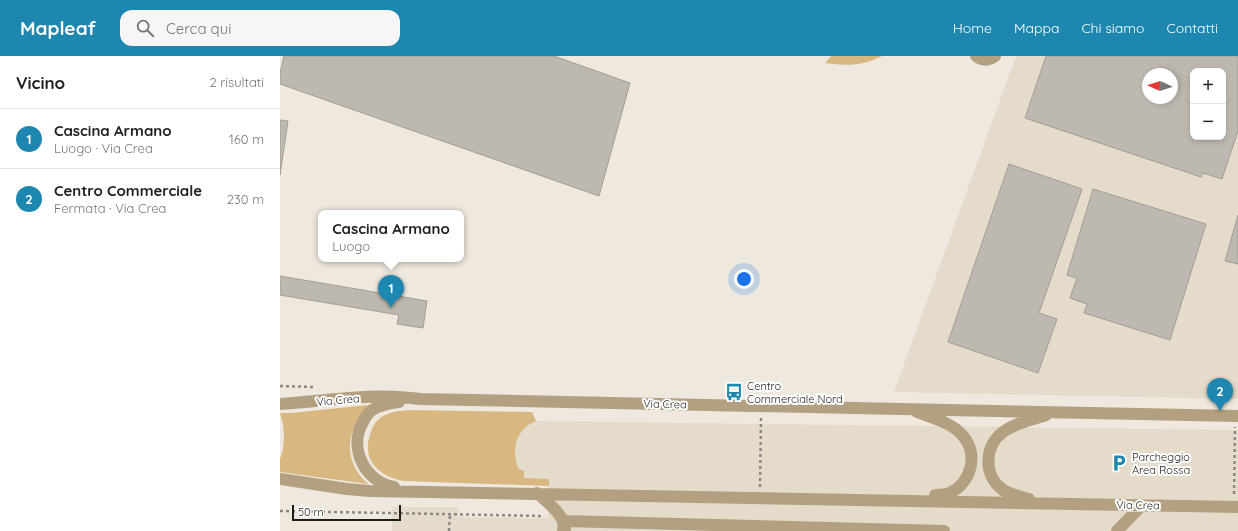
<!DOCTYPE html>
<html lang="it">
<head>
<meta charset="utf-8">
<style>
  :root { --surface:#fff; --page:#f6f6f6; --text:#202124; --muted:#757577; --line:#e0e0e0; --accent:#1d87af }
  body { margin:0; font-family:Quicksand,sans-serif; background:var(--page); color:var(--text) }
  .controls { position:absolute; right:12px; top:12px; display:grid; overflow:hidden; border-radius:8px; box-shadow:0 2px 6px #0003 }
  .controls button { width:36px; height:36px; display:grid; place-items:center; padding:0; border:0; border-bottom:1px solid var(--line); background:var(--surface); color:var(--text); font:20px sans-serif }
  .compass { position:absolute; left:862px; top:12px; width:36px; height:36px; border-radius:50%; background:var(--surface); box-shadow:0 2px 6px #0003; rotate:273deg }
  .scale { position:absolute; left:12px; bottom:10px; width:109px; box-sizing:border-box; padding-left:4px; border:2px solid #1f1d1a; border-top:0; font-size:11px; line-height:14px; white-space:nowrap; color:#1f1d1a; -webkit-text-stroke:3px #fff; paint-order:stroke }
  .you { position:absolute; left:464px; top:223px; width:14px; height:14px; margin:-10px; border:3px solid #fff; border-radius:50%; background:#1a73e8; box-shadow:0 0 0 6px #1a73e833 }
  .badge { display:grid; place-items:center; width:26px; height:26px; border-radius:50%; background:var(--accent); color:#fff; font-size:13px; font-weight:700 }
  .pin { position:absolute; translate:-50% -33px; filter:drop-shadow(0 1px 2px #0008) }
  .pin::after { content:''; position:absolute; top:21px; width:14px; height:12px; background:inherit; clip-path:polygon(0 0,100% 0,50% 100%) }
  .popup { position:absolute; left:38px; top:154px; width:146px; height:52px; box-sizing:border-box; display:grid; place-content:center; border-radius:8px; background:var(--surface); filter:drop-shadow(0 1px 3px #0005); font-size:13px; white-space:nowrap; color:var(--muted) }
  .popup b { font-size:15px; color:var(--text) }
  .popup::after { content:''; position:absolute; left:50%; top:100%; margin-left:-8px; border:8px solid transparent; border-top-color:var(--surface) }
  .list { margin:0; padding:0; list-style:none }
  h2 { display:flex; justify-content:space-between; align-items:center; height:52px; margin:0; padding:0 16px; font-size:17px }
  h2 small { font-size:13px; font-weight:400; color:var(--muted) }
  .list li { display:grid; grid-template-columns:26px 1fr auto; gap:12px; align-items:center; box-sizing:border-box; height:60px; padding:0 16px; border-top:1px solid var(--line) }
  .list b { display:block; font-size:15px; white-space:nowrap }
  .list p { margin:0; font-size:13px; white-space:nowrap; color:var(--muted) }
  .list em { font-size:13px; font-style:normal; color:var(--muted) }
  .icon { flex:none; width:22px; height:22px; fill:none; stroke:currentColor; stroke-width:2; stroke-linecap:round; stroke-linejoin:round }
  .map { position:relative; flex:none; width:958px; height:475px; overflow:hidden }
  header { display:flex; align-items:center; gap:24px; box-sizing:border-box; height:56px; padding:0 20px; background:var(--accent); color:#fff }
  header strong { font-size:19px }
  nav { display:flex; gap:22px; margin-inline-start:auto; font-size:14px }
  .search { width:280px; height:36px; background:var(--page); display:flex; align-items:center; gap:10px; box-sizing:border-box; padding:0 14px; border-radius:12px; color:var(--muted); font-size:15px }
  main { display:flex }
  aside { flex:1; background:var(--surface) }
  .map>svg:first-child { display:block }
</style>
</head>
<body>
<header>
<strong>Mapleaf</strong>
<div class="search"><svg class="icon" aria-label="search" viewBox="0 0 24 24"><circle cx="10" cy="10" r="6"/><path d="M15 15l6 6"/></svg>Cerca qui</div>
<nav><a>Home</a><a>Mappa</a><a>Chi siamo</a><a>Contatti</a></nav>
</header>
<main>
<aside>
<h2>Vicino<small>2 risultati</small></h2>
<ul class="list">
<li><span class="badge">1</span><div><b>Cascina Armano</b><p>Luogo · Via Crea</p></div><em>160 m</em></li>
<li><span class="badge">2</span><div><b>Centro Commerciale</b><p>Fermata · Via Crea</p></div><em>230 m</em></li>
</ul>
</aside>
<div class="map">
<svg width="958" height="475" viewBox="0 0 958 475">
  <rect width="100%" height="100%" fill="#eee8df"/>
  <!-- built -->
  <path fill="#e4dbcb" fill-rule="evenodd" d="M736,0H958V343L614,336ZM913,15H943V81H913ZM868,18H892V42H868Z
    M256,365L958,374V475H112V451H178V461L268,462L269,423L244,422L236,406L234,400V392L240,378L246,371Z"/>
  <!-- green -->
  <path fill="#d8b781" d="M551,0H602C584,10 565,10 545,7Z
    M88,349C66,376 62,404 88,428L0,416V403L3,393L4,380L3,368L0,357H12Z
    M128,354L252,356L256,365C236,373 230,395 239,413L244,415V422L269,423V430L125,425C101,422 81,405 90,379C91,374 94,368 97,365C105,356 118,355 128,354Z"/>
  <!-- building -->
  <path fill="#beb9b0" stroke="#a29d94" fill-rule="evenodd" d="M4,0H274L350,27L319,140L0,28V17Z
    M766,0H958V75L942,123L923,117L921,121L745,62ZM913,15H943V81H913ZM868,18H892V42H868Z
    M0,64L8,65L0,119Z
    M729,108L802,133L759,257L777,263L758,317L668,286Z
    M813,133L926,168L890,284L804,257L807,248L790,242L797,222L787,219Z
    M958,159V208L945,205Z
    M0,220L147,245L143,272L117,268L119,259L0,239Z"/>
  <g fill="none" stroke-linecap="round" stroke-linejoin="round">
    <!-- path -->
    <path stroke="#8c8882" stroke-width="2.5" stroke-dasharray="3 3" stroke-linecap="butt" d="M0,330L34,331
      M480,431L481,362
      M954,438L955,371
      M0,455L264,460
      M169,475L170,458"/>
    <!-- minor -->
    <path stroke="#b3a081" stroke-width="12" d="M696,0C702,5 709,5 715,0
      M0,348C46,345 94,336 140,343L958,360
      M637,356C652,362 673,367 683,380C699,398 691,427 670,437C666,439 660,439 655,439
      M0,423L67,433L90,435L958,451
      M114,431C85,426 68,392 83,366C85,362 88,357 92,354C100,349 110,347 119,346
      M257,437C268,447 283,457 285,473
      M749,443C741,441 730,438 723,434C703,420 704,390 723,376C735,367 751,364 766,359
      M283,475L284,465L664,475
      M837,475L862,449"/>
  </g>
  <!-- icons -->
  <defs>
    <g id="bus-bare" transform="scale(1.38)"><path d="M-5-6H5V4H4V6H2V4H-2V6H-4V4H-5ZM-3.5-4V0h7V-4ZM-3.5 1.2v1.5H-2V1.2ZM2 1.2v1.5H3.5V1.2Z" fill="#1d87af" stroke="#fff" stroke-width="2.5" paint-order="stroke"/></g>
    <g id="parking-bare" transform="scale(1.38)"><path d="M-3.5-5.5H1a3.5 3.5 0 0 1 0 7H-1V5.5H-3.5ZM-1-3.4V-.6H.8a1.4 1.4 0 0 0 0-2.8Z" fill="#1d87af" stroke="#fff" stroke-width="2.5" paint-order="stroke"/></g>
  </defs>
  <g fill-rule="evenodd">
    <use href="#bus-bare" x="454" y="336"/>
    <use href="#parking-bare" x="839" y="407"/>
  </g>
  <g text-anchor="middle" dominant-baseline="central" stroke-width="4" stroke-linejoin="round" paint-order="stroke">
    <!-- poi labels -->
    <g font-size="11" fill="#1f1d1a" stroke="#fff" text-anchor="start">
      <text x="467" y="330">Centro<tspan x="467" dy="13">Commerciale Nord</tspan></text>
      <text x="852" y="401">Parcheggio<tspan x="852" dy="13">Area Rossa</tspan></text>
    </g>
    <!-- street labels -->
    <g font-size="11" fill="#1f1d1a" stroke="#fff">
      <text transform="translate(58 344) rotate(-5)">Via Crea</text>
      <text transform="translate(385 348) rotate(1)">Via Crea</text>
      <text transform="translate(858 449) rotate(1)">Via Crea</text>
    </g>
  </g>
</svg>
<div class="controls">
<button>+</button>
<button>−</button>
</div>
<svg class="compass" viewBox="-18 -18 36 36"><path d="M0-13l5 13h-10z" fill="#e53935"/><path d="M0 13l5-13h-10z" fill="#757577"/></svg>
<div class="scale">50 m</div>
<div class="you"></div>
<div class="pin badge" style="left:111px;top:252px">1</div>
<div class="popup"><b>Cascina Armano</b>Luogo</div>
<div class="pin badge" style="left:940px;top:355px">2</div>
</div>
</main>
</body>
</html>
